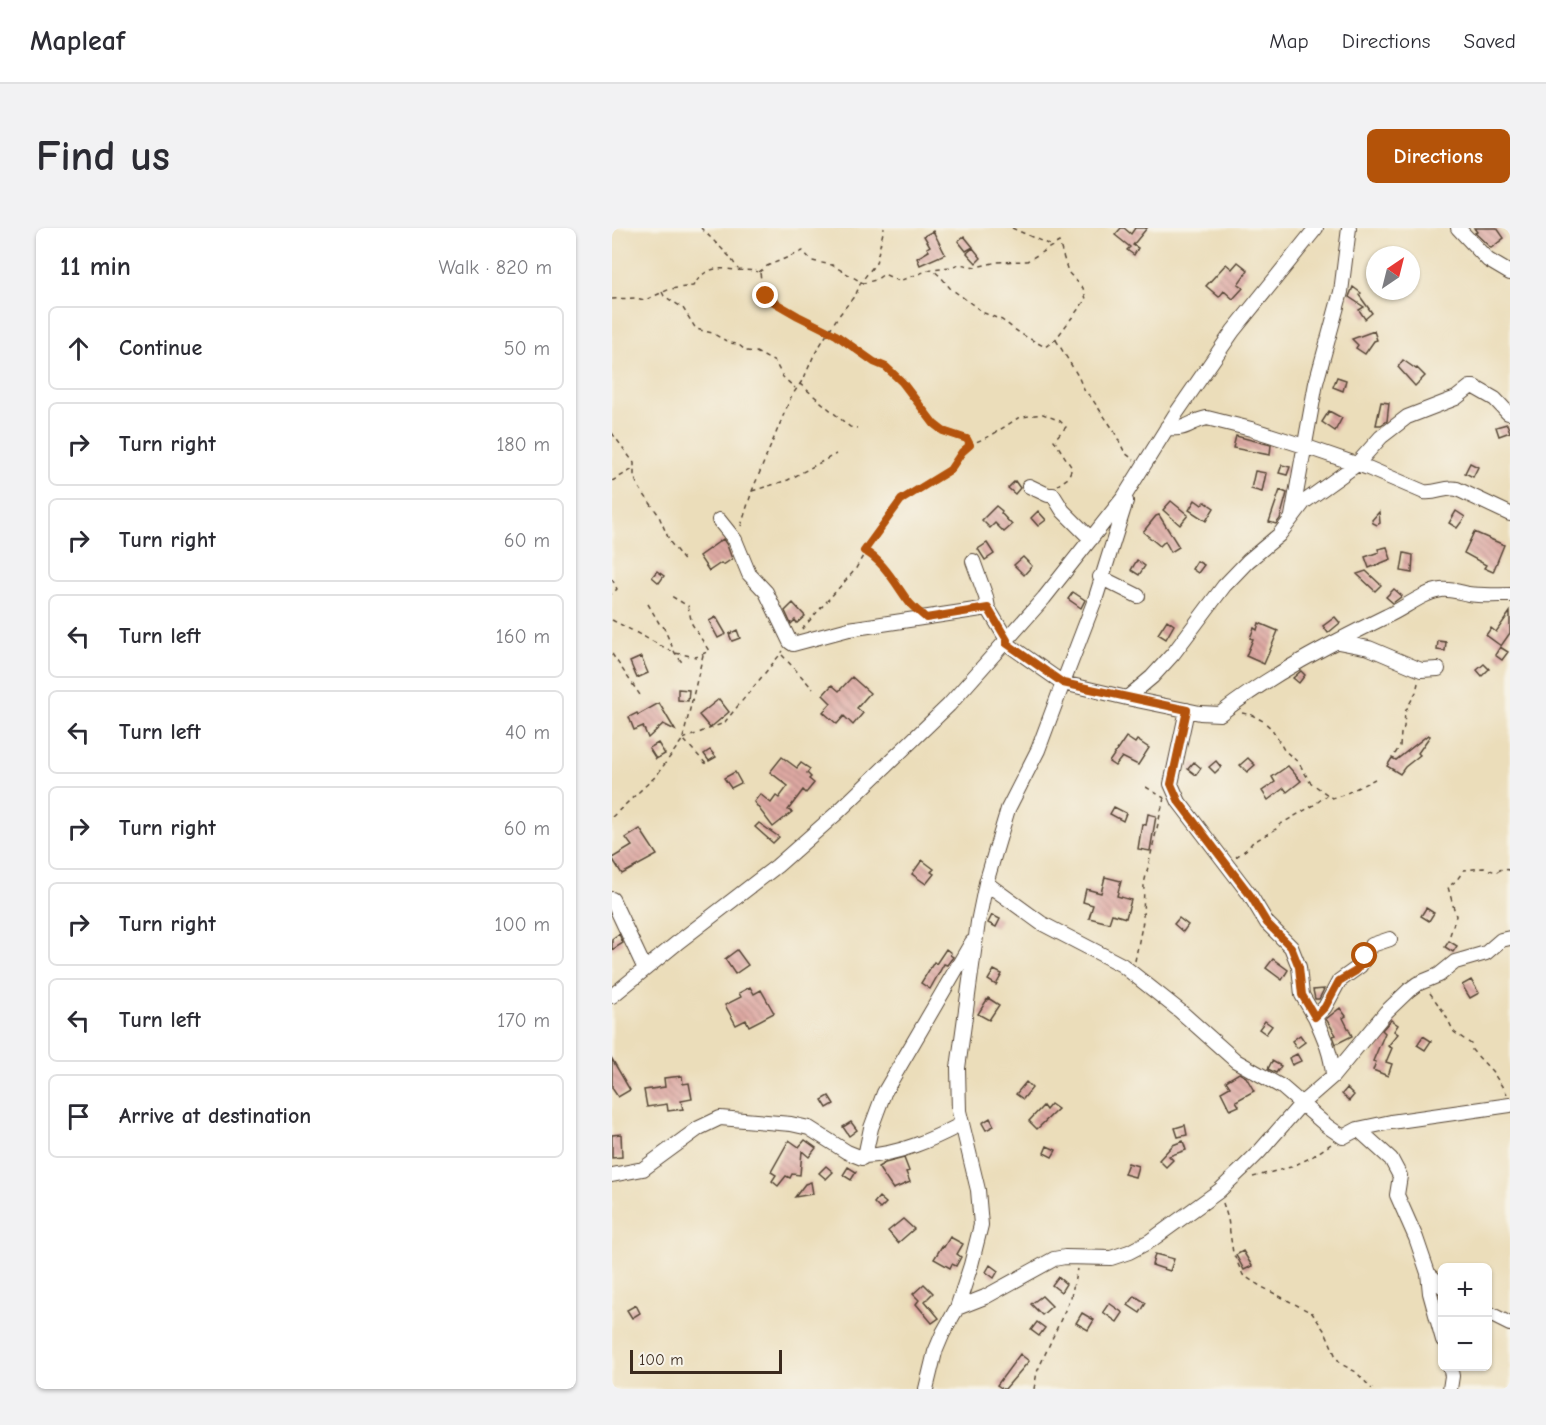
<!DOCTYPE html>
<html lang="en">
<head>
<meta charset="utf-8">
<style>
  :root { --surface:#fff; --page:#f2f2f3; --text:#2b2b33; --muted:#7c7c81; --line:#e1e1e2; --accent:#b45309 }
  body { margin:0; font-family:"Comic Neue",sans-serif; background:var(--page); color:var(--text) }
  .controls { position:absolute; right:18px; bottom:18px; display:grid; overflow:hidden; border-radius:9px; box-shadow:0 2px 4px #0004 }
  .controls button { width:54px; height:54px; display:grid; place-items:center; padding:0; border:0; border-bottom:2px solid var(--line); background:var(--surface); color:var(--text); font:30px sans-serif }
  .compass { position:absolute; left:754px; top:18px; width:54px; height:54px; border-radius:50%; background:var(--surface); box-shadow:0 2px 4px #0004; rotate:35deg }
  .scale { position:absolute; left:18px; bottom:15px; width:152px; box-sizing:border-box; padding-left:6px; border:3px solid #3b2a1e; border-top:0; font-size:16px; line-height:21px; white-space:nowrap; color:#3b2a1e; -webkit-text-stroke:4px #f7f3e8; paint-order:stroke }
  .stop { position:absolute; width:18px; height:18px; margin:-14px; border:4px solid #b45309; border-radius:50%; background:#fff }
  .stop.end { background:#b45309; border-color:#fff; box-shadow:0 2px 6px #0008 }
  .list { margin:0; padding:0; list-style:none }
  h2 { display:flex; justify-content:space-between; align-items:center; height:78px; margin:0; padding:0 24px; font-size:26px }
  h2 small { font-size:20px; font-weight:400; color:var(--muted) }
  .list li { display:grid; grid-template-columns:39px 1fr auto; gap:18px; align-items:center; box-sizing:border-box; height:84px; margin:0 12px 12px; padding:0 12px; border:2px solid var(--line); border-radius:9px }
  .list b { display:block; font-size:22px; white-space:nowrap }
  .list em { font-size:20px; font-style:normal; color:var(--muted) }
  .icon { flex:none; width:33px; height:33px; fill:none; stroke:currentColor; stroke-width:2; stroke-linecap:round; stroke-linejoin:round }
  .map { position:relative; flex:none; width:898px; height:1161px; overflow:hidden; border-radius:9px }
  header { display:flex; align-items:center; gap:36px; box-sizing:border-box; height:84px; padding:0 30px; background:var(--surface); border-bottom:2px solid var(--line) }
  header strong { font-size:28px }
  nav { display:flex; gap:33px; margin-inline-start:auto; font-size:21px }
  .intro { display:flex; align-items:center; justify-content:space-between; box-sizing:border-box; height:144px; padding:0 36px }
  h1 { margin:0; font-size:42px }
  .button { padding:15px 27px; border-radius:9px; background:var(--accent); color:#fff; font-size:21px; font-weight:700 }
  main { display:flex; gap:36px; padding:0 36px }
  aside { flex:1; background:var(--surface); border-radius:9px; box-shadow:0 2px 4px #0004 }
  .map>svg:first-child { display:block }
</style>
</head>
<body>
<header>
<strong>Mapleaf</strong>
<nav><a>Map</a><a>Directions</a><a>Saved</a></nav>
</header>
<div class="intro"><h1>Find us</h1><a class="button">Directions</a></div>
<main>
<aside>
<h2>11 min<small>Walk · 820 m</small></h2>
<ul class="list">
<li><svg class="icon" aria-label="ahead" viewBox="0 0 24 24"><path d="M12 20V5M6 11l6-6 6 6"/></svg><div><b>Continue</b></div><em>50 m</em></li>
<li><svg class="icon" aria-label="right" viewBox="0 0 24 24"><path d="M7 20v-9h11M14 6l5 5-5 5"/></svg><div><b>Turn right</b></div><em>180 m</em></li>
<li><svg class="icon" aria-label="right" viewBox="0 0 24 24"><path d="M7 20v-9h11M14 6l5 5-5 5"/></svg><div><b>Turn right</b></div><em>60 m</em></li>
<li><svg class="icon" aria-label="left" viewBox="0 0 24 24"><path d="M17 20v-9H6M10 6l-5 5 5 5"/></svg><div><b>Turn left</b></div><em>160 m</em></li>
<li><svg class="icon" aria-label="left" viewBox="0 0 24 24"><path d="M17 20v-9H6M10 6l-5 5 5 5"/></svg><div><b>Turn left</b></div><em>40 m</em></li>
<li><svg class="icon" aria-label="right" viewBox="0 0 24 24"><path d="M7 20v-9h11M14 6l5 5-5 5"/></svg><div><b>Turn right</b></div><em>60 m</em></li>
<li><svg class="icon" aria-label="right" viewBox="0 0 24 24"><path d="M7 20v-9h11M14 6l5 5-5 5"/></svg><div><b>Turn right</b></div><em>100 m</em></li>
<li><svg class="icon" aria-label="left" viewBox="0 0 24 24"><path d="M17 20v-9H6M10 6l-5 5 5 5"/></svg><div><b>Turn left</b></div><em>170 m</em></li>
<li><svg class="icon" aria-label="arrive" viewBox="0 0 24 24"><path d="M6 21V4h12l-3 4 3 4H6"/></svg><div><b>Arrive at destination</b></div></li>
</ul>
</aside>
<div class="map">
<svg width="898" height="1161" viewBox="0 0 898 1161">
  <defs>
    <pattern id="building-back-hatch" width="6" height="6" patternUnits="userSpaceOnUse" patternTransform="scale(1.5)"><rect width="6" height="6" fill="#dea9a3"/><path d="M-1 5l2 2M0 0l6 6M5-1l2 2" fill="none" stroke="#b58a84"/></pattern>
  </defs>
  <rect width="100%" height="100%" fill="#f7f3e8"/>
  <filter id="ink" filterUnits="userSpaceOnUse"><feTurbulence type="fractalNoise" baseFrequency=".0167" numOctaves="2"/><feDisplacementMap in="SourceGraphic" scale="12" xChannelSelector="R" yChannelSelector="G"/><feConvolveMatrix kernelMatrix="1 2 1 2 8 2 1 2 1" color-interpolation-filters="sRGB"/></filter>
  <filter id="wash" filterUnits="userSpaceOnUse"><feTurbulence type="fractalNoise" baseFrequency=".008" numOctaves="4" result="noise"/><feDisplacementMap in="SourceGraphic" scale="24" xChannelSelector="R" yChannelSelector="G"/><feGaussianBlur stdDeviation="1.35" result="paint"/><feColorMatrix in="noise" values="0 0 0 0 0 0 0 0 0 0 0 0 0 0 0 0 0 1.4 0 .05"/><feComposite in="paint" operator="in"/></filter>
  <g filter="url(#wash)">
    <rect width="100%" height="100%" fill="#ebddba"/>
    <g id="blocks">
      <!-- building -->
      <path fill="url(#building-back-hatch)" d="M509,0H512L519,6L523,0H535L521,17L526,20L522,27L515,22L518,19L503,7Z
        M862,0H885L892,10L879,20L863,5L865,4Z
        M321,3L333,26L308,37L305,30L317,23L315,20L318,18L312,8Z
        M352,8L361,19L354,23L346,13Z
        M361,20L369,30L364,35L355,25Z
        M626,34L636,42L626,56L631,60L621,71L612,63L607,69L594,58L614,36L620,41Z
        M741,59L749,65L747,67L760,85L753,91L747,82L752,79L737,69Z
        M762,103L765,112L762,113L753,126L744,120L746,117L740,111Z
        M791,132L804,141L805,140L813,148L803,158L786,139Z
        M725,149L734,152L731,163L721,159Z
        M769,174L777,175L775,193L769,197H764Z
        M717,183L730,190L723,203L710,194Z
        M895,196L898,204L887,208L884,199Z
        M624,208L659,217L658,227L621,220Z
        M858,235L866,239L861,249L853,245Z
        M670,237L678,239L675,247L667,245Z
        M643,243L654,245L650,264L639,261Z
        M403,253L408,260L403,266L396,260Z
        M668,262L675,265L668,291L664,296L657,294Z
        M583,272L590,277L593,274L602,280L594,293L577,282Z
        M559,273L576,287L568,297L551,282Z
        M384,278L390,283L389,285L400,297L392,304L383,295L378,300L370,292Z
        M426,283L434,292L426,298L419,290Z
        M844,283L853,289L845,300L837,295Z
        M767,284L768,295L765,297L761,295L760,292Z
        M547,287L567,319L559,324L553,313L548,318L531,304L544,288Z
        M862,304L892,317L881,344L872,340L874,337L852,325Z
        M111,311L115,317L120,331L111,337L109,335L97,343L87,328Z
        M375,315L382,326L373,332L366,321Z
        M775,319L779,331L757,340L753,329L767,324L766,321Z
        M792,325L801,327L800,345L789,343Z
        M411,329L420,338L412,347L402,337Z
        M525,332L533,338L527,347L519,342Z
        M585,333L592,337L586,345L580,341Z
        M45,343L52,348L47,355L40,349Z
        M754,343L769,357L763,363L745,346Z
        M782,361L790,368L781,375L774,369Z
        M461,364L473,372L469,380L456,371Z
        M181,375L193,388L185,395L183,392L179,396L173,383Z
        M898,384V405L889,418L874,407L879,400L884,404Z
        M104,389L114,406L106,410L97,393Z
        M723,389L728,395L716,405L711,398Z
        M555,392L562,397L554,411L546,406Z
        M647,395L666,403L652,436L634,428L641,411L638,410L642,400L645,402Z
        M125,402L128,410L120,413L117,406Z
        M826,413L834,414L833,423L825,422Z
        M888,419L896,424L890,432L883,427Z
        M29,429L36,445L25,450L18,434Z
        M872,436L877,441L870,448L865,442Z
        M689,443L693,447L687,455L681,450Z
        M240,449L258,465L245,480L251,485L241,497L232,488L225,496L211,484L219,475L211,467L220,457L227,463Z
        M66,461L77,462L76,473L66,472Z
        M107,471L117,484L98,500L87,487Z
        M47,475L63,502L51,496L36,510L31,498L22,502L17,489L25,485L26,487Z
        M816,507L818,508L806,525L808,527L793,539L788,546L775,538L780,530L784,532Z
        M514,509L523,515L525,512L537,520L526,537L510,529L503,538L497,534Z
        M46,515L53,526L44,531L37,520Z
        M98,522L104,529L97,533L92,526Z
        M170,529L185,540L189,535L198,541L195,545L199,549L197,551L202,555L194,565L191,562L176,582L180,584L161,599L142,574L148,566L159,575L164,568L167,570L176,558L158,544Z
        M636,530L643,537L635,544L628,537Z
        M604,533L609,539L603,545L597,539Z
        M582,534L589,540L584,547L576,541Z
        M676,538L689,553L675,564L672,560L656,572L650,563L663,554L660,549Z
        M123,544L129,555L119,560L112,550Z
        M502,579L514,585L511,593L498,586Z
        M536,586L544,588L538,623L526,621L530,596L534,597Z
        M147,595L167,609L161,615L143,599Z
        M28,601L45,627L10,646L0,630L20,618L14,610Z
        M310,632L322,641L319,644L322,646L314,656L300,646Z
        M493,649L509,653L505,668L519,672L514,690L500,686L497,695L477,690L481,677L471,674L474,661L489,665Z
        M814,680L822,685L817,693L809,688Z
        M380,687L388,691L384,699L376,695Z
        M567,690L576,697L571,704L562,696Z
        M7,706L11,715L0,722V711Z
        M837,713L845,718L841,724L833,719Z
        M334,721L339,725L338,727L341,729L335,737L332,736L318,761L309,755L322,734L324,736Z
        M125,722L136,737L123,746L113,731Z
        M661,731L676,742L670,752L654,740Z
        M382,742L390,746L384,757L376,752Z
        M859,752L867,765L858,770L850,757Z
        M138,759L142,766L149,762L162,785L137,798L134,792L124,797L113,777L129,769L127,765Z
        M712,761L707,771H703L701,762Z
        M376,770L387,777L377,792L366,786Z
        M728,780L734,788L731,790L740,808L724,816L721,808L724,807L714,791Z
        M779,792L786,797L782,803L786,806L776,818L780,820L774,834L780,836L776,848L761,842L764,834L761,833L773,805L770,802Z
        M653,793L660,798L654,806L647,801Z
        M688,807L693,814L685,820L680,813Z
        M811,808L819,813L813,822L805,817Z
        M685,826L689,833L680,837L677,830Z
        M0,831L18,862L6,869L0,860Z
        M660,833L669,838L664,845L656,841Z
        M627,845L634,849L642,863L624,873L627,878L618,882L609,864L618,859L614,853Z
        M70,848L71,856L77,855L80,871L69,873L71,881L56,883L55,876L35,879L32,862L53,859L52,850Z
        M414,854L420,860L411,871L404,866Z
        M735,860L742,867L737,873L730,866Z
        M217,868L222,876L215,880L210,872Z
        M439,876L446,881L425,901L417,893L431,878L434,882Z
        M378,890L382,898L374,902L370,895Z
        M239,894L245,902L237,908L231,899Z
        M573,897L575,907L566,909L563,900Z
        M9,906L10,929L0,930V907Z
        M177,912L187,919L193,912L204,920L197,929L190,923L188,947L180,946L178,950L174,948L166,958L160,953L164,947L159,944Z
        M571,913L574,922L557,928L561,932L554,939L547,932L561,917Z
        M435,918L444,922L440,929L432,925Z
        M292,930L297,943L294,944L298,954L281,961L266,939L273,935Z
        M516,935L526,938L523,949L512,946Z
        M214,938L221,944L214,951L207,945Z
        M236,939L244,944L239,952L231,947Z
        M199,954L201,966L183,969L193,956Z
        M267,969L274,975L268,981L262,975Z
        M291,991L302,1001L286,1015L276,1003Z
        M338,1009L351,1016L345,1026L349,1029L344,1038L340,1036L338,1040L322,1031L330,1018L332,1019Z
        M631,1023L640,1038L632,1042L624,1027Z
        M543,1026L562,1031L558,1043L540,1037Z
        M378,1037L386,1043L382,1050L374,1044Z
        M446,1049L454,1056L449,1064L440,1057Z
        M312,1056L321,1065L313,1073L327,1090L320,1095L304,1076L307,1072L301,1066Z
        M430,1068L440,1078L430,1087L419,1076Z
        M523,1068L534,1075L528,1085L516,1077Z
        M497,1075L511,1085L505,1094L491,1084Z
        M24,1077L28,1085L20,1090L15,1082Z
        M470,1085L482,1092L476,1102L464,1095Z
        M425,1094L433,1100L427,1108L419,1102Z
        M408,1126L417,1133L393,1161H391L385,1157Z"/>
    </g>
  </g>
  <g filter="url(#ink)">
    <use href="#blocks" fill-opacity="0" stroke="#554535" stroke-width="1.5"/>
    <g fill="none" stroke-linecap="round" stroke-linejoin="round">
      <!-- minor casing -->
      <g stroke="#554535" stroke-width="16">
        <path id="minor" d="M846,0L876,32L898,45
          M555,199C574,204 578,193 595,190L639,201L692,218L756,240L812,264C824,266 834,258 845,261L898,286
          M417,258L436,267H441L451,283L479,311
          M514,273L484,369L451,455L515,470L540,449L561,426L612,358L636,333L667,307L692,274L744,237L769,209L795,189L844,170L858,159H862L883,171L896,185
          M680,288L704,155L729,64L737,0
          M107,292L123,312L137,346L154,364L178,414L181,416L237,401L376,380L395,412
          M361,333L374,369L376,380
          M488,349L526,368
          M726,414L757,420L809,442L826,441
          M515,470L588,485L608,486C659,446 718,416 775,388C793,380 810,365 829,362C839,361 847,364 856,366C870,368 884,367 898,367
          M575,482L559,556L567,574L638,667L655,695L679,719L687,739L690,767L703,789
          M374,655L429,695L510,737L568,783L624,833L670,859L715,898L731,909L746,901L779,894L898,877
          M0,671L33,741
          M0,768L65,715L165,638L225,585L337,477L432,370L512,269L563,187L621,103L704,0
          M721,848C720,827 712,809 703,789L713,779L727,753L748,738L760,717L778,711
          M746,901L779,931L788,948L785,967L804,1010L816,1045L818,1065L831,1112
          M253,928C288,926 319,912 350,896
          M0,947L31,941L87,900L108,890L179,896L197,900L235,924L250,930L253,928L259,900L272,865L360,714
          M816,1045L831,1059
          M345,1080L373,1069L442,1031L453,1029L499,1030L517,1024L538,1013L607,963L629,942L648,923L690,875L721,848L774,784L797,762L805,756L827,747L843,734L874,725L889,712L898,710
          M876,1085L898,1096
          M838,1138L840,1148L838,1161
          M314,1161L323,1124L331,1105L345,1080L359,1037L369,997L366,962L347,883L346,840L366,694L374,655L396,581L426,522L451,455L394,415"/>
      </g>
      <!-- path -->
      <path stroke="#554535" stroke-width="1.5" stroke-dasharray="4.5 4.5" stroke-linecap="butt" d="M89,0L118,29L126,41
        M400,0L440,18
        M147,44L155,38L191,23L200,33L220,37L251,55L264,52L272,46L287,53L320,41L339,39L347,36L364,39L385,34L415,33L447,14L456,44L471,60L474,71L443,112L433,119L409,106L390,92L372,85L338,60L329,49L320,41
        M148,45L151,64L160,73L224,107L263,134L274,139L290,154L322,196L331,203L355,211L358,216
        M50,64L52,68L71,80L84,101L100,105L118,115L126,116L134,123L144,124L163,134L171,149L183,160
        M0,71L23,70L33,72L58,61L81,58C93,40 103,39 122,42C131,43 138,41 146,44
        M444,112L466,148L473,164L478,168L501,201L513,225L522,232
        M188,156L238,199L245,200
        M0,205L22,235V248L26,258L46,286L58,314L74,335
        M0,253L23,240
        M140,263L176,252L224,226
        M129,298L140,263L179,169L192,150L202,127L225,90L244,66L249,54L264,35L272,0
        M253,324C273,331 285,365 300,378
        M0,351L5,361L0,366
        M36,376L47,395L51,398L63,425L72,437
        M0,392L63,425L84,429L97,423L80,396L76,378L59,368
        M190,401L243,342L265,303L289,272L338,242L355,218L380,207L406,190L423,187L431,186L448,193L454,199L442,212L460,240L456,250L446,257
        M0,426L30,470
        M170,427L201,461
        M630,485L640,487L651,493L660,501L672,522L687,535L698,554L720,570L731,567L763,551
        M71,510L91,427
        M71,511L112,495L171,423
        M783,526L788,518L789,505L792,499L793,484L804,464L806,455
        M534,559L552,570
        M0,589L44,548L71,511L96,538
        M624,629L635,621L640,615L664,601L667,597L702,577L715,567
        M838,707L844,688L836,659L844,653L852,642L872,640L884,644L890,641L898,642
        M523,733L531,693L532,656L552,570
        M818,765L833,786L842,804L859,816L860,822L880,843L895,866
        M641,949L679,939L700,929L719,916
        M611,975L616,991L621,1025L631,1047L648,1058L700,1085L714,1105L724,1129L729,1136L744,1144L760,1161
        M422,1161L425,1144L459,1069L465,1041"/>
      <!-- minor -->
      <use href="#minor" stroke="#fff" stroke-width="14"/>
    </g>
  </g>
  <g fill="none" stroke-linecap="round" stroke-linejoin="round" filter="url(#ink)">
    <!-- route -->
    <path stroke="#b45309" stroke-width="8" d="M154,68L160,73L186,88L224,107L262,134L274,139L290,154L322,196L331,203L355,211L358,217L350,224L338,242L289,272L252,323C269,330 285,358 296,373C300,379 308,384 314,390L376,380L395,412L394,415L451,455L575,482L559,556L567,574L638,667L655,695L679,719L687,739L690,767L703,789L713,779L727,753L744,743L753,728"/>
  </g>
</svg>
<div class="controls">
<button>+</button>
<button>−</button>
</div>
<svg class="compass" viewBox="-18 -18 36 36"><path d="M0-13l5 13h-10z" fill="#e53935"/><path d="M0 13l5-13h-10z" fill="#7c7c81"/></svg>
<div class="scale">100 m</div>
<div class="stop" style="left:753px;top:728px"></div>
<div class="stop end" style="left:154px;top:68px"></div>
</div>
</main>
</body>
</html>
